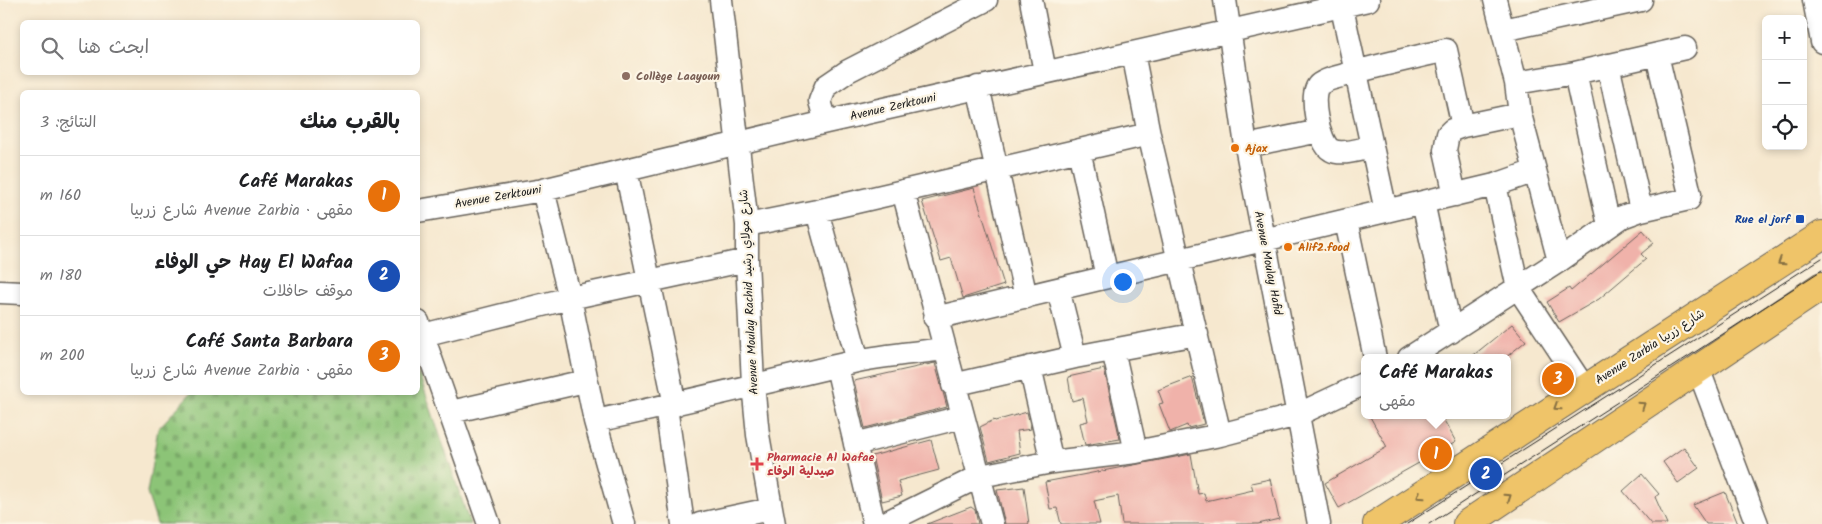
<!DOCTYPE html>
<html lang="ar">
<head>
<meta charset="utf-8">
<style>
  :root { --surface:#fff; --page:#f2f2f2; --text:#202124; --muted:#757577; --line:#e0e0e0; --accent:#111827 }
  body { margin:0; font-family:Kalam,"Playpen Sans Arabic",sans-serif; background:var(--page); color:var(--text); direction:rtl }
  .controls { position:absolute; right:15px; top:15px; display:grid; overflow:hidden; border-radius:8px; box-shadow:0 2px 8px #0003 }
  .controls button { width:45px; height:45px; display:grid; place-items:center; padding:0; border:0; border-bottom:1px solid var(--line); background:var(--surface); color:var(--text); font:25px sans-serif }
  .you { position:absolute; left:1122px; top:281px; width:18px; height:18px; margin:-12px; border:4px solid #fff; border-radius:50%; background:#1a73e8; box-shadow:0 0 0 8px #1a73e833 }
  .badge { display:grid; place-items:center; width:32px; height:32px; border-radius:50%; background:var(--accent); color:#fff; font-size:16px; font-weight:700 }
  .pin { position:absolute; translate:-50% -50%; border:2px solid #fff; box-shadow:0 1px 5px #0006 }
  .popup { position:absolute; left:1361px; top:354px; width:150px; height:65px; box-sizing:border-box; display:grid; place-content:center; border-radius:8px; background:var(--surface); filter:drop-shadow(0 1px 4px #0005); font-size:16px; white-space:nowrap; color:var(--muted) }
  .popup b { font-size:19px; color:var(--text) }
  .popup::after { content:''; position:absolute; left:50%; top:100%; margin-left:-10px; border:10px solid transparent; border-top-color:var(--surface) }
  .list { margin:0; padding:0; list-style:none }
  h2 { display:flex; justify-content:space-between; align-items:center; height:65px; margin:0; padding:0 20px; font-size:21px }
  h2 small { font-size:16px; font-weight:400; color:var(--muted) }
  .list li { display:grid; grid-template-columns:32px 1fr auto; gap:15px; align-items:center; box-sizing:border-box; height:80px; padding:0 20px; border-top:1px solid var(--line) }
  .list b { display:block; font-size:19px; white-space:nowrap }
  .list p { margin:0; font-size:16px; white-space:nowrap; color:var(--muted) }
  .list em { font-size:16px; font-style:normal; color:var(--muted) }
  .icon { flex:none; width:28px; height:28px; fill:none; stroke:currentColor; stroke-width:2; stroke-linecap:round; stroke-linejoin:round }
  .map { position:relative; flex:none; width:1822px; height:524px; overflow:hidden; direction:ltr }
  .search { position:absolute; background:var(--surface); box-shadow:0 2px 8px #0003; left:20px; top:20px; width:400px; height:55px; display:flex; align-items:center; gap:12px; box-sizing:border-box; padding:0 18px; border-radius:8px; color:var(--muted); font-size:19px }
  .panel { position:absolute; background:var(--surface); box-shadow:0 2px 8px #0003; left:20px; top:90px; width:400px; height:305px; border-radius:8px; direction:rtl }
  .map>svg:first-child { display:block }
</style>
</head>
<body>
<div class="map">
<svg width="1822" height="524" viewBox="0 0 1822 524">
  <defs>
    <pattern id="cemetery-stones" width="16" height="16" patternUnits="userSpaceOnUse" patternTransform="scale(1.25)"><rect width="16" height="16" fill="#8cc477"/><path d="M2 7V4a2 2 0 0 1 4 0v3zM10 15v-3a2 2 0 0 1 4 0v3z" fill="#78a866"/></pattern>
  </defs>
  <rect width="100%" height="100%" fill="#fcf5e5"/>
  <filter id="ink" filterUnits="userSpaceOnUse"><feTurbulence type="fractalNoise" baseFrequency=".02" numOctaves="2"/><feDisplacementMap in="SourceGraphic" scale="10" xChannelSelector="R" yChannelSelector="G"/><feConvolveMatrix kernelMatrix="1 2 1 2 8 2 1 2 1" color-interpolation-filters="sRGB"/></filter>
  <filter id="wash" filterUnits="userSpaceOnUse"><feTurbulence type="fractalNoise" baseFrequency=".0096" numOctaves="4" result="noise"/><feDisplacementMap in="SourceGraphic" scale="20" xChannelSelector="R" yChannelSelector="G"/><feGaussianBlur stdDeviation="1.12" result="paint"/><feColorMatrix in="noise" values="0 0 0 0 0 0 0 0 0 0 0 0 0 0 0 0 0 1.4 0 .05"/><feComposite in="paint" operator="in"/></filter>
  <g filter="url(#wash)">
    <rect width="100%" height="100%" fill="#f6e8cf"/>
    <!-- cemetery -->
    <path fill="url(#cemetery-stones)" stroke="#54704a" d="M418,371L470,524H157L147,493L158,429L191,393L418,392Z"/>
    <g id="blocks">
      <!-- building -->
      <path fill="#f0b2aa" d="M974,188L1004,285L963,298L951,258L941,261L922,201Z
        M1643,230L1654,243L1641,254L1646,259L1599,299L1559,322L1547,302L1569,288L1571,291Z
        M1512,324L1526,341L1505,358H1470Z
        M935,363L947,407L865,428L854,381Z
        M1104,369L1120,439L1085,445L1080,423L1088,421L1083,398L1072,401L1068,377Z
        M1192,377L1204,424L1188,428L1187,425L1170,432L1159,404L1163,403L1158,390Z
        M1027,412L1031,429L1017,431L1020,453L989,461L980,427L994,420L995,421Z
        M1369,415H1441L1456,442L1339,508L1325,483L1387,447Z
        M931,440L939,470L898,481L902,496L882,501L872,456Z
        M1684,447L1699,468L1678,483L1663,462Z
        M1191,454L1198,494L1204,493L1206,501L1253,490L1251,483L1270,479L1279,519L1258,524H1122L1118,496L1094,501L1100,524H1061L1057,508L1050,509L1045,482Z
        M1642,474L1659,494L1655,497L1667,524H1651L1623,491Z
        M1024,487L1029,524H1005L997,490Z
        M1725,492L1738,524H1706L1693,505Z
        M971,507L975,510L978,524H927Z"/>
    </g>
  </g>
  <g filter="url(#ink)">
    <use href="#blocks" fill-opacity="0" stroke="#68635b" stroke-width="1"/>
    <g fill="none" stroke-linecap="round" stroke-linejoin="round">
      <!-- minor casing -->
      <g stroke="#68635b" stroke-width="25">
        <path id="minor" d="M721,0L747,225V260L753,384L758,435L774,524
          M1031,0L1045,72
          M1225,0L1246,146L1319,524
          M1495,0L1516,83L1520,114L1559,261
          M1814,0L1822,42
          M1342,8L1386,211
          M1503,30L1641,0
          M1133,53L1149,134L1220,435
          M1608,65L1641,210
          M1575,73L1609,225
          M1516,83L1575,73L1685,48
          M978,87L1026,297
          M826,122L820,101L826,86L848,71L986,0
          M1246,146L1320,131
          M1372,147C1360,149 1342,156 1331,150C1319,144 1308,92 1320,84C1327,79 1337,77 1345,75C1378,65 1413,58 1446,50L1463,126
          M1079,150L1107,277
          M626,170L675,405
          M1495,185L1518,288L1585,389
          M543,190L570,298L595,421L624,524
          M903,191L992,524
          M1455,195L1445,150L1448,134L1452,130L1463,126L1520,114
          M1423,202L1451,332
          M418,211L543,190L826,122L1368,0
          M817,211L858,361
          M1346,221L1375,358
          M747,225L817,211L1149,134
          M1058,289L1075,357
          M0,292L22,293
          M935,318L1495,185L1535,171
          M418,322L489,524
          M423,335L570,298L747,260
          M1113,350L1136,452
          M1409,358L1559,261L1622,217L1641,210L1689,199L1690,194L1657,55
          M837,367L874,524
          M1030,367L1052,462
          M1698,368L1757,524
          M953,385L1075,357L1197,334
          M666,407L683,524
          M451,412L585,381
          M595,421C683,403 770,381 857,361C885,355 915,353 944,349
          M855,444L962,417
          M700,524L770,509
          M883,524L980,476L1052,462L1136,452L1220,435L1297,415L1365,383"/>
      </g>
      <!-- major casing -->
      <g stroke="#68635b" stroke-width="30">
        <path id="major" d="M1377,524L1822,235
          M1467,524L1822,286"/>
      </g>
      <!-- minor -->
      <use href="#minor" stroke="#fff" stroke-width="22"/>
      <!-- major -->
      <use href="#major" stroke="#efc469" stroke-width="28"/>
      <!-- tram -->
      <path stroke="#1c1c1c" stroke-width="1" d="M1407,524L1822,258
        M1429,524L1822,270"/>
    </g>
    <!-- one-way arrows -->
    <defs><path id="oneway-chevron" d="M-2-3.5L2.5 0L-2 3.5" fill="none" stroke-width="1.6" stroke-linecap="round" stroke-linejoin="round" transform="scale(1.25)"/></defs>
    <g stroke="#867042">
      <use href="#oneway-chevron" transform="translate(1781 262) rotate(147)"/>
      <use href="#oneway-chevron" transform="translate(1642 405) rotate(-34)"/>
      <use href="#oneway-chevron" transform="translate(1557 407) rotate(147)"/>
      <use href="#oneway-chevron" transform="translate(1420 496) rotate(147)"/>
      <use href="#oneway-chevron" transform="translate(1508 497) rotate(-34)"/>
    </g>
  </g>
  <!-- markers -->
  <circle fill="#8d6e63" stroke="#fcf5e5" stroke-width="2" cx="626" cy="76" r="5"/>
  <g fill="#e8710a" stroke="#fcf5e5" stroke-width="2">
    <circle cx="1235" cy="148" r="5"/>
    <circle cx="1288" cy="247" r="5"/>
  </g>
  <rect fill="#1a4fb4" stroke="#fcf5e5" stroke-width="2" x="1795" y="214" width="10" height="10" rx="2.5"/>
  <path fill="#e0444e" stroke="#fcf5e5" stroke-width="2" d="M754.5 456.5h5v5h5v5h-5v5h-5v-5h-5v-5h5z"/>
  <g text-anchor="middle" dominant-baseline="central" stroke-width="4.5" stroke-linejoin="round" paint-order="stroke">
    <!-- education labels -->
    <g font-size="12" font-weight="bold" fill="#785e54" stroke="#fcf5e5" text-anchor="start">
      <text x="636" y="76">Collège Laayoun</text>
    </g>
    <!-- street labels -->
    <g font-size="12" fill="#1c1c1c" stroke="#fcf5e5">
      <text transform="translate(893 107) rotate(-13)">Avenue Zerktouni</text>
      <text transform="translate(498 197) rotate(-10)">Avenue Zerktouni</text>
      <text transform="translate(1268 263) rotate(79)">Avenue Moulay Hafid</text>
      <text transform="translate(749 292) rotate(-93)">Avenue Moulay Rachid شارع مولاي رشيد</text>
      <text transform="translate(1650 347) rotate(-33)">Avenue Zarbia شارع زربيا</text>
    </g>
    <!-- food labels -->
    <g font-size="12" font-weight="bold" fill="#c56008" stroke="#fcf5e5" text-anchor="start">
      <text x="1245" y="148">Ajax</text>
      <text x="1298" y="247">Alif2.food</text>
    </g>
    <!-- transit labels -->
    <g font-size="12" font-weight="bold" fill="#164399" stroke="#fcf5e5" text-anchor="end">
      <text x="1790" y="219">Rue el jorf</text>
    </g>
    <!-- health labels -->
    <g font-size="12" font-weight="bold" fill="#be3a42" stroke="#fcf5e5" text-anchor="start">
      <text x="767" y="457">Pharmacie Al Wafae<tspan x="767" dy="14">صيدلية الوفاء</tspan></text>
    </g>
  </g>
</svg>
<div class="controls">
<button>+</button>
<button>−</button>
<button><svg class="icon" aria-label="locate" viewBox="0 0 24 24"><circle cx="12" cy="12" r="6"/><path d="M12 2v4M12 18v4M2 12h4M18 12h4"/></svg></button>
</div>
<div class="you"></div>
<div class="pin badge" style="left:1436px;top:454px;background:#e8710a">1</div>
<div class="popup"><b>Café Marakas</b>مقهى</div>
<div class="pin badge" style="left:1486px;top:474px;background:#1a4fb4">2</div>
<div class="pin badge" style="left:1558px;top:379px;background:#e8710a">3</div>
<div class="search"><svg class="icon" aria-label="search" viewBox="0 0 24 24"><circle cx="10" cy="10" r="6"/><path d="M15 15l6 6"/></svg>ابحث هنا</div>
<section class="panel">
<h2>بالقرب منك<small>النتائج: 3</small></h2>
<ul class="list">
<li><span class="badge" style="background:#e8710a">1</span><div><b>Café Marakas</b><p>مقهى · Avenue Zarbia شارع زربيا</p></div><em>160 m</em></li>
<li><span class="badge" style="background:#1a4fb4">2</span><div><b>Hay El Wafaa حي الوفاء</b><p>موقف حافلات</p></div><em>180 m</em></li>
<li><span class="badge" style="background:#e8710a">3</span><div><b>Café Santa Barbara</b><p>مقهى · Avenue Zarbia شارع زربيا</p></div><em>200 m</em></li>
</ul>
</section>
</div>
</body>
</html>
